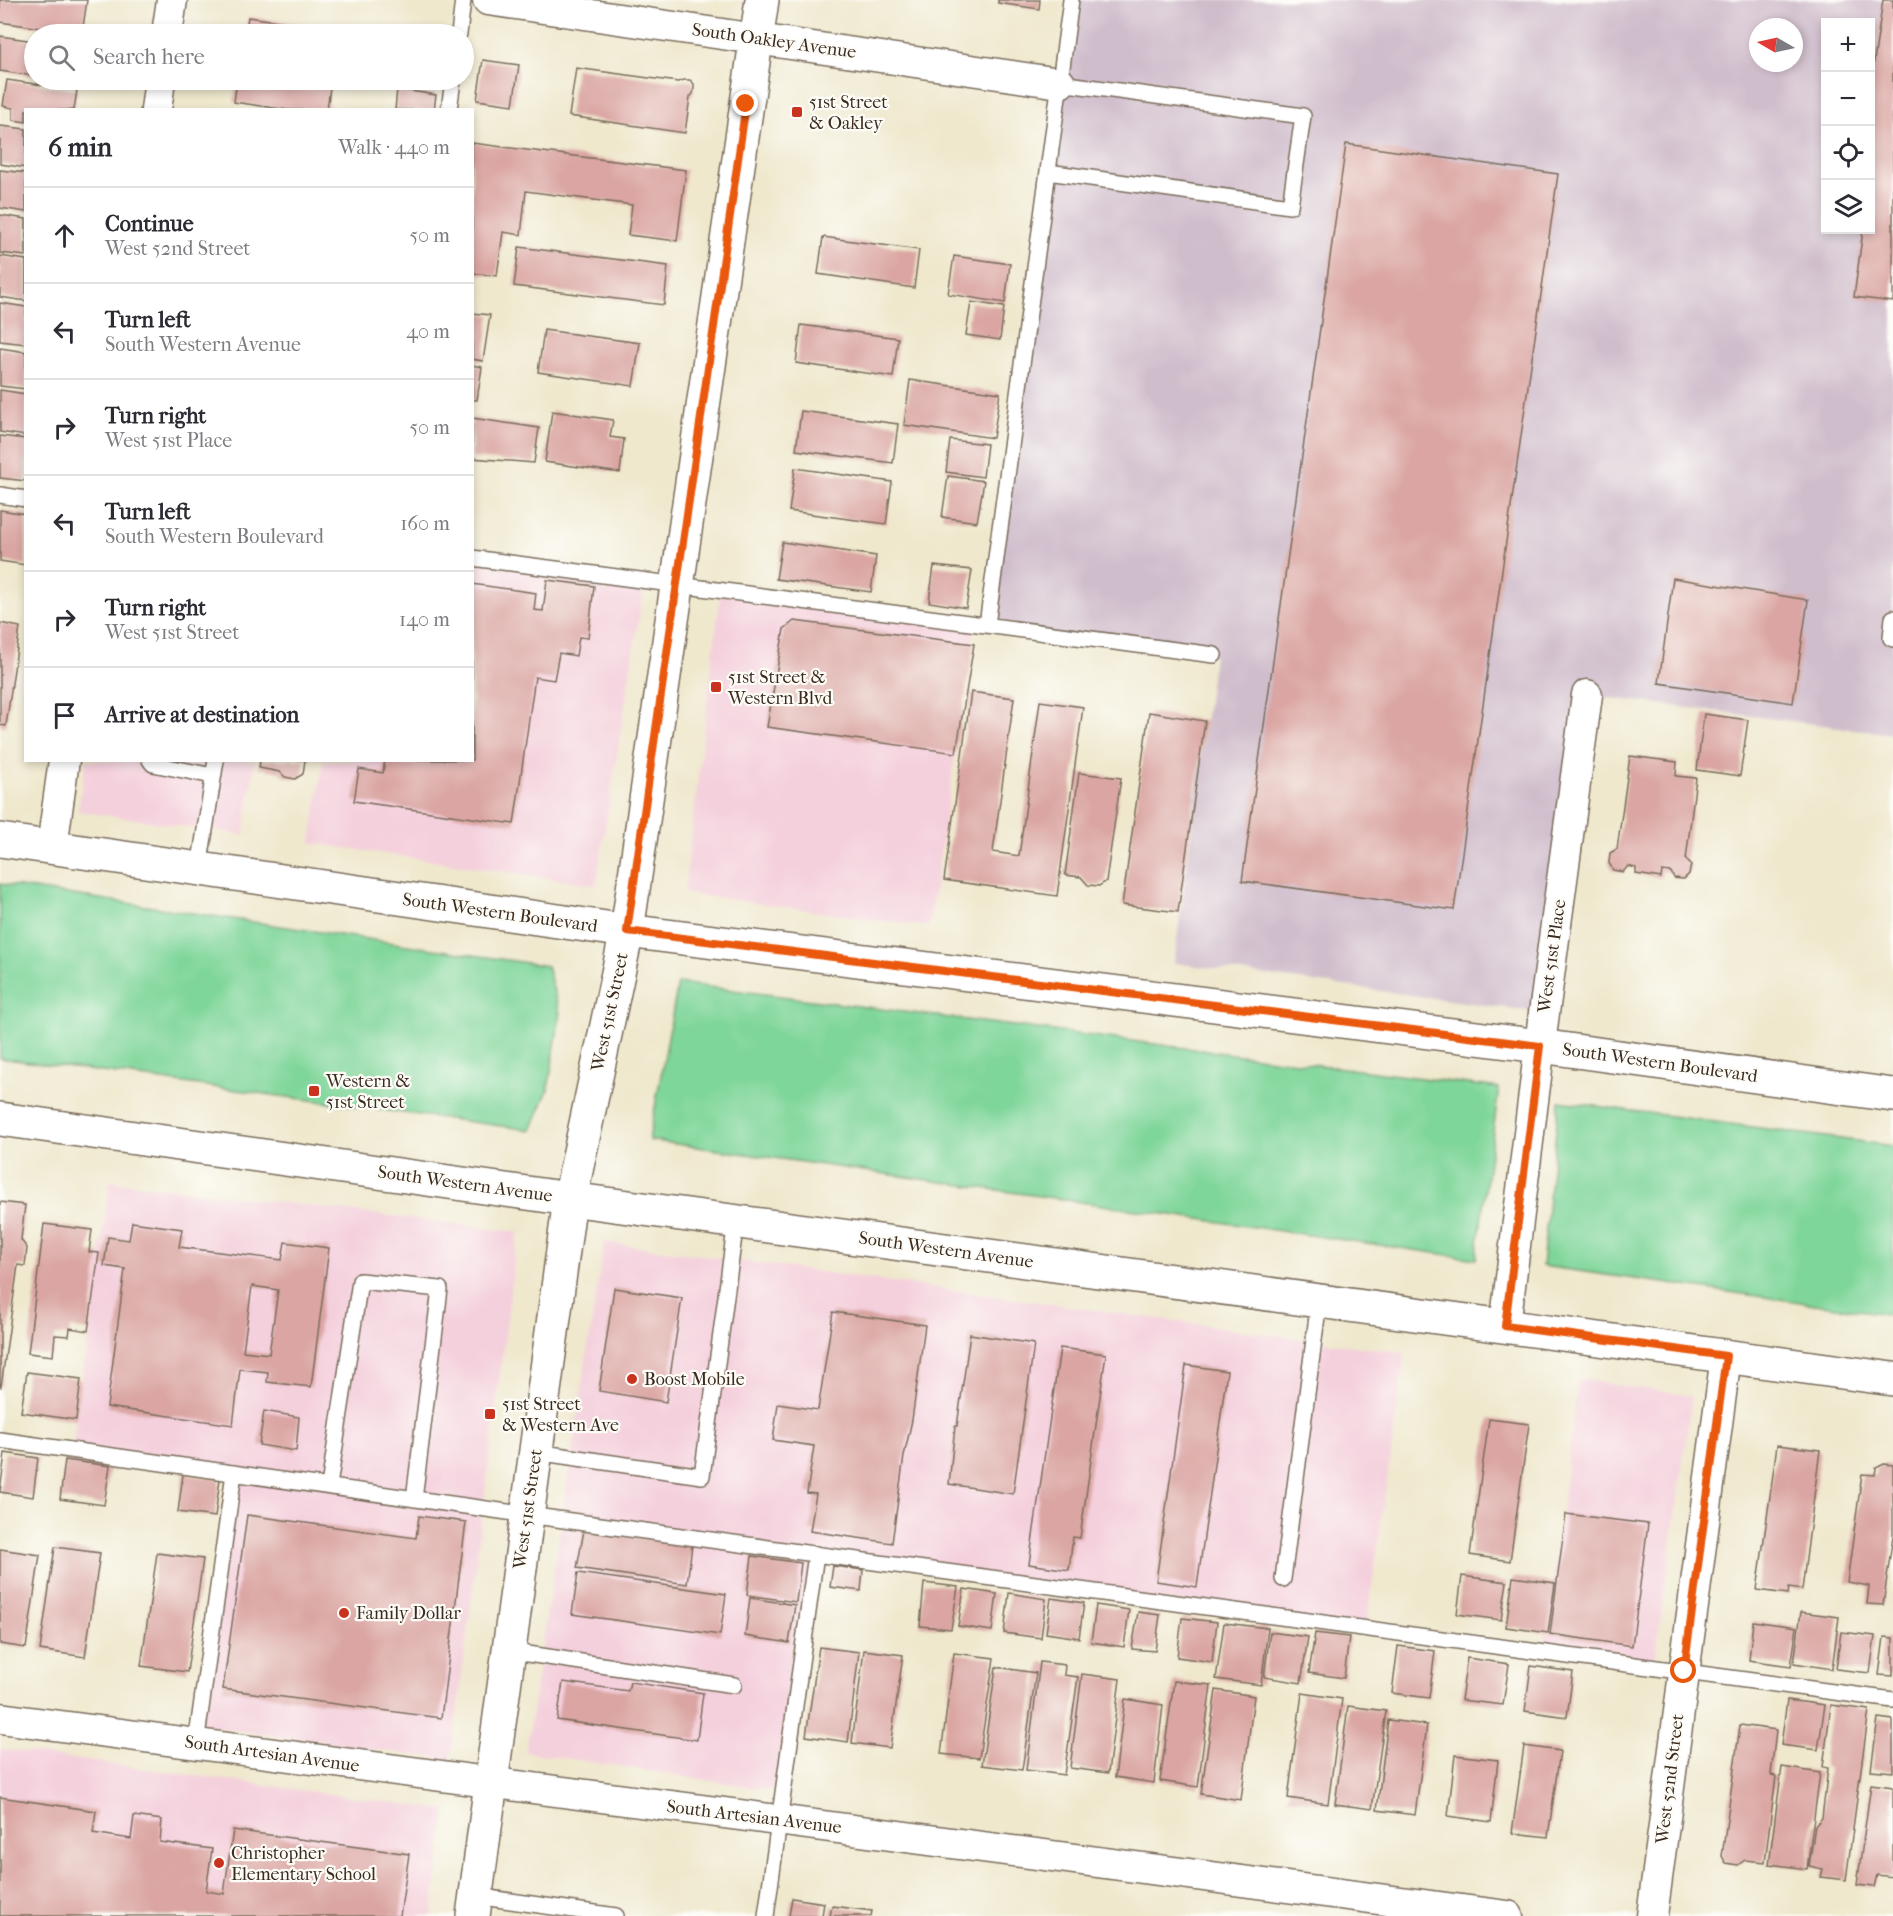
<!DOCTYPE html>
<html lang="en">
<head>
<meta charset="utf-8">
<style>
  :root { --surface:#fff; --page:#f2f2f3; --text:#2b2b33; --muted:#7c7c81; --line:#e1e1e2 }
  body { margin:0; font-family:"IM FELL French Canon",serif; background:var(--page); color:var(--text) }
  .controls { position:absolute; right:18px; top:18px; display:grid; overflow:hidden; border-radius:0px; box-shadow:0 3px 9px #0003 }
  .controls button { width:54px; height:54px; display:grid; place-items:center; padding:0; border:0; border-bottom:2px solid var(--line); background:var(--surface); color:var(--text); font:30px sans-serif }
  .compass { position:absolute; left:1749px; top:18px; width:54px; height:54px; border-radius:50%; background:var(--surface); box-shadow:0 3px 9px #0003; rotate:279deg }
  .stop { position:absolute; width:18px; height:18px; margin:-14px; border:4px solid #ea580c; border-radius:50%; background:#fff }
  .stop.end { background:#ea580c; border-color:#fff; box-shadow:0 2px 6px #0008 }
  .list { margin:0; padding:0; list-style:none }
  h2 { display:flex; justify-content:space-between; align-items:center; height:78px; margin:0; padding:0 24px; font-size:26px }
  h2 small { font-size:20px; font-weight:400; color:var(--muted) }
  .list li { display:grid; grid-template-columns:39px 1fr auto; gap:18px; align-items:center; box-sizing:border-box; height:96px; padding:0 24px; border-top:2px solid var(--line) }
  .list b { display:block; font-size:22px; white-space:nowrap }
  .list p { margin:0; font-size:20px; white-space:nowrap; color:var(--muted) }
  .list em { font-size:20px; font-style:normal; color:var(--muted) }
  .icon { flex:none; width:33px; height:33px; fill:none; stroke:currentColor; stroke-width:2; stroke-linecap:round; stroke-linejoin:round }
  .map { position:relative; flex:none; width:1893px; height:1916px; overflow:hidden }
  .search { position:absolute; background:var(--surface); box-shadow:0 3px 9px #0003; left:24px; top:24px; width:450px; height:66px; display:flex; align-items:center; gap:15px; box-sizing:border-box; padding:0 21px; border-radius:33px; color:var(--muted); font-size:22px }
  .panel { position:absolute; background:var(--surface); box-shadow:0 3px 9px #0003; left:24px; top:108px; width:450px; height:654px; border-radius:0px }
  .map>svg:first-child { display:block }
</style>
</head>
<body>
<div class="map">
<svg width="1893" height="1916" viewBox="0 0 1893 1916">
  <rect width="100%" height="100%" fill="#fdfcf7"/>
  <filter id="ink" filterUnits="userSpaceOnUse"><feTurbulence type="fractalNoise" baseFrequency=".0167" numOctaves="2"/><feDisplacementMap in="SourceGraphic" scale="12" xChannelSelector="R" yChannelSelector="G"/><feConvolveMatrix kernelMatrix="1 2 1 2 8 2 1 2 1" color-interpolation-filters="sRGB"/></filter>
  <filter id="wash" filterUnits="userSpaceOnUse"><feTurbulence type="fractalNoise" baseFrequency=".008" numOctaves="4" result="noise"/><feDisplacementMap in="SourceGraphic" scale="24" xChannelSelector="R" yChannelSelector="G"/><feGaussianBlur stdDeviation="1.35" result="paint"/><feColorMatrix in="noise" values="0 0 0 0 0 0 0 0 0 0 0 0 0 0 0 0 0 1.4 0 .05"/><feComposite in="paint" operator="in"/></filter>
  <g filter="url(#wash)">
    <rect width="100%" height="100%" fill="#efe8cd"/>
    <!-- built -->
    <path fill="#f4cfdc" d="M473,558L645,580L596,885L311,843L323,761L472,760Z
      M721,590L975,624L929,927L684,893Z
      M86,761H255L244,835L78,811Z
      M110,1181L518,1232L451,1760L198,1725L233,1473L72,1450Z
      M604,1242L1405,1353L1366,1628L816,1554L783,1792L526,1752Z
      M1578,1379L1692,1396L1654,1666L1544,1652Z
      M0,1749L446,1810L432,1916H0Z"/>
    <!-- industrial -->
    <path fill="#d0bdcc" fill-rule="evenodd" d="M1071,0H1893V734L1587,695L1544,1013L1174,963L1214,655L987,625ZM1826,22H1870V230H1826ZM1758,27H1794V63H1758Z"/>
    <!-- green -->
    <path fill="#7fd69a" stroke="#5d805c" stroke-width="1.5" d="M0,884L547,966L560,1014L548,1090L531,1130L0,1058Z
      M678,983L1499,1088L1476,1259L649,1140Z
      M1559,1101L1893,1146V1315L1542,1266Z"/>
    <g id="blocks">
      <!-- building -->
      <path fill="#daa5a2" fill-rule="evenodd" d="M0,0H87L82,34L0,22Z
        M998,0H1040L1039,9L998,3Z
        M1883,0H1893V302L1854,297L1863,230H1870V88Z
        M248,17L337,29V34H245Z
        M0,36L34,41V76L0,71Z
        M483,60L519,65L513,105L477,100Z
        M576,68L678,82L684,80H690L694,84V88L693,94L690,97L685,133L569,116Z
        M7,80L77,90L74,110H26V122L13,120V108L3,106Z
        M237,80H331L327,110H288L234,102Z
        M401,80H444L443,86L401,81Z
        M397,89L436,95L434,110H395Z
        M0,126L26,129V168L0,164Z
        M472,143L686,170L677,241L628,235L632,205L526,191L521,235L503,232L497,276L472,273Z
        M1346,144L1558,174L1454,910L1242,881Z
        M0,170L26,173V212L0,208Z
        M0,215L26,219V256L0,253Z
        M823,237L919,250L914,288L818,274Z
        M519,247L668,266L664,305L514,286Z
        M0,256L26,260V301L0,297Z
        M954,256L1010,264L1005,303L948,294Z
        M971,302L1004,307L1000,340L966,335Z
        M0,303L26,307V344L0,341Z
        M472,313L490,315L483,361L472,359Z
        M801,325L898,338L893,377L796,363Z
        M544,330L640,343L633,386L538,372Z
        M0,348L26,352V389L0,386Z
        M472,365L482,367L477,400H472Z
        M910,380L1000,393L993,438L904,425Z
        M0,390L26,394V436L0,432Z
        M552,411L613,420L610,437L624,439L620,473L545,462Z
        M801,411L898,424L893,463L796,450Z
        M472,418L539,428L534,463L472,458Z
        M0,436L26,439V481L0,478Z
        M950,440L987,444L983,477L946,472Z
        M795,468L892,482L886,524L789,511Z
        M948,476L984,481L977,522L942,517Z
        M0,510L26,514V565L0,561Z
        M782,542L876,556L871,592L776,579Z
        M934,566L972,570L966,608L929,602Z
        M1673,578L1808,600L1793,703L1659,683Z
        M547,580L594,586L588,638L579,637L576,656L559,653L554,680L535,677L514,824L354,801L359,769L383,773L385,760H472V584L536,593L534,610L543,611Z
        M794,621L974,644L956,753L767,727L784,629Z
        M0,623L20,627L6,726L0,725Z
        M971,692L1014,698L993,852L1019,856L1040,701L1083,707L1057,896L944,880Z
        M1149,712L1205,721L1178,912L1122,905Z
        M1704,714L1748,720L1740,776L1697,770Z
        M1630,756L1677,762L1676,776L1696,778L1686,860L1691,865L1689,874L1684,879L1674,878L1671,872L1662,871L1661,878L1636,874V868L1628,866L1623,872L1613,870L1609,863L1610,853L1617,849Z
        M260,760H305L303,774L295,779L285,777L280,772L259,768Z
        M1079,773L1121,778L1106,881L1099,886L1088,885L1081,877L1065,875Z
        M0,1202L25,1205L21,1240L27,1248L25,1266L18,1265L1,1387H0Z
        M132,1222L182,1229L179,1247L282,1260L285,1242L329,1248L311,1387L267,1382L268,1372L240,1369L233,1425L107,1407L125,1269L104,1266L108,1237L129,1240ZM252,1286L278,1290L269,1354L243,1351Z
        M44,1224L92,1230L89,1252L99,1253L88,1331L70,1328L69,1336L55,1335L53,1356L28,1353Z
        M614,1288L682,1298L666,1402L599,1391Z
        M833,1312L925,1325L912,1420L904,1456L892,1543L810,1531L816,1494L807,1493L814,1446L773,1440L778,1404L818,1410Z
        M970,1334L1034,1344L1013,1494L949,1484L955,1426H957Z
        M1060,1348L1106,1354L1080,1538L1073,1537L1069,1570L1029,1564Z
        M1186,1365L1227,1371L1197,1587L1156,1581Z
        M27,1372L81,1379L76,1420L21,1412Z
        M264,1411L299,1417L296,1451L259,1445Z
        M1489,1419L1529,1424L1510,1561L1470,1555Z
        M1777,1445L1820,1450L1802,1590L1789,1588L1788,1594L1757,1590Z
        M5,1453L38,1458L33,1497L0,1492Z
        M65,1460L110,1466L104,1505L60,1499Z
        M1884,1464L1893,1465V1535L1883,1605L1867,1604L1869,1586L1847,1582L1862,1474L1875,1475L1876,1468Z
        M183,1474L220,1479L215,1517L178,1512Z
        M1566,1514L1648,1524L1632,1646L1550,1634Z
        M247,1515L416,1538L419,1516L466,1522L441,1718L223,1689Z
        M584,1530L692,1545L687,1584L577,1568Z
        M55,1547L100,1553L85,1657L40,1650Z
        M0,1549L40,1555L26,1648L0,1644Z
        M157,1553L203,1559L187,1672L141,1666Z
        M752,1556L801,1563L796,1602L747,1595Z
        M833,1566L863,1570L861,1591L830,1587Z
        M578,1573L726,1594L720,1635L572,1614Z
        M1462,1576L1507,1582L1501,1620L1457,1614Z
        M1513,1577L1555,1583L1548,1633L1506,1627Z
        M924,1583L958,1587L951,1629L920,1626Z
        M964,1589L997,1594L992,1631L958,1626Z
        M1009,1593L1046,1599L1041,1638L1004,1633Z
        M750,1598L795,1605L789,1643L745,1636Z
        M1051,1598L1084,1603L1079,1638L1046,1633Z
        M1096,1605L1129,1610L1124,1647L1091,1642Z
        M1138,1612L1160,1615L1155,1651L1132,1649Z
        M1801,1612L1839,1617L1832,1669L1794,1663Z
        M1182,1618L1217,1622L1212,1662L1177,1657Z
        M1753,1621L1797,1627L1791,1666L1749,1660Z
        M1224,1623L1268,1628L1261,1685L1216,1679Z
        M1270,1632L1308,1637L1301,1683L1264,1677Z
        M1841,1632L1875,1636L1870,1673L1836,1669Z
        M1315,1633L1349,1637L1344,1678L1309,1673Z
        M1884,1637L1893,1638V1676L1879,1675Z
        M1398,1646L1435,1651L1429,1698L1392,1693Z
        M819,1647L859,1652L848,1742L806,1736Z
        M864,1650L903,1655L890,1748L852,1743Z
        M954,1653L994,1658L979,1758L941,1754Z
        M1467,1658L1509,1664L1503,1705L1461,1700Z
        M1040,1662L1065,1665L1064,1675L1078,1677L1064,1775L1026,1770Z
        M1531,1666L1573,1672L1567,1717L1525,1711Z
        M996,1667L1036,1673L1022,1770L982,1765Z
        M1082,1674L1120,1679L1108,1773L1070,1768Z
        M1174,1681L1211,1685L1198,1787L1160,1781Z
        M563,1682L628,1691L630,1682L703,1693L697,1740L557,1720Z
        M1216,1690L1254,1696L1241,1800L1201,1794Z
        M1302,1693L1342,1699L1328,1804L1288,1798Z
        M1125,1699L1163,1705L1154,1783L1115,1777Z
        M1787,1700L1825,1705L1818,1750L1781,1745Z
        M1831,1705L1869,1710L1846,1880L1821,1877L1823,1869L1809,1866L1815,1826L1822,1818L1828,1768L1823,1767Z
        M1348,1706L1386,1711L1372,1809L1335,1804Z
        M1878,1718L1893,1720V1772L1871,1770Z
        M1388,1720L1427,1725L1415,1815L1377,1810Z
        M1740,1725L1776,1730L1771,1775L1776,1776L1765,1862L1745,1860L1738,1865L1726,1863L1722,1856Z
        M1524,1746L1560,1751L1548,1837L1512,1833Z
        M1455,1755L1498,1760L1491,1822L1448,1816Z
        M1782,1767L1820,1773L1807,1869L1769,1864Z
        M1871,1784L1893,1787V1877L1877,1875L1874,1887L1857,1885Z
        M0,1797L96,1811L93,1833L131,1839L134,1816L162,1820L160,1842L212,1849L206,1891L224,1894L233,1830L409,1854L400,1916H0Z
        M792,1898L824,1903L822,1916H789Z
        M832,1906L872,1911L871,1916H830Z"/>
    </g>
  </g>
  <g filter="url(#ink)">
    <use href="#blocks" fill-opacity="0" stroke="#7a6c5b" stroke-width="1.5"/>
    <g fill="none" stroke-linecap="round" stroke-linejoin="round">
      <!-- lane casing -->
      <g stroke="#7a6c5b" stroke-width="18">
        <path id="lane" d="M459,34L463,0
          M449,110L453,80
          M1048,172L1290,206L1303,116L1060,83
          M0,495L26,499
          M472,558L1214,655
          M1893,618L1891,638L1893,639
          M987,625L1071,0
          M150,760L153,764L213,776
          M199,868L216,760
          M0,1440L578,1522L1893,1700
          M536,1452L702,1476L736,1221
          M329,1486L360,1281L440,1289L414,1499
          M1283,1579L1319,1301
          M508,1651L734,1685
          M196,1744L234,1473
          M475,1896L616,1916
          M766,1916L816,1554"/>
      </g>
      <!-- street casing -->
      <g stroke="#7a6c5b" stroke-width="33">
        <path id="street" d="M488,0L1060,83
          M167,34L172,0
          M156,110L160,80
          M52,847L64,760
          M1505,1326L1544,1013L1587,695
          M0,1718L1508,1916
          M1652,1916L1726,1356"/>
      </g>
      <!-- secondary casing -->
      <g stroke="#7a6c5b" stroke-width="36">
        <path id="secondary" d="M0,840L627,931L1540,1046L1893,1095
          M0,1119L570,1199L1893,1379
          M473,1916L570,1199L627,931L762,0"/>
      </g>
      <!-- lane -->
      <use href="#lane" stroke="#fff" stroke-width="15"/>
      <!-- street -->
      <use href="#street" stroke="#fff" stroke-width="30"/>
      <!-- secondary -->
      <use href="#secondary" stroke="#fff" stroke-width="33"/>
    </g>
  </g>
  <g fill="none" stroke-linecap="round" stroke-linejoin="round" filter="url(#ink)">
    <!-- route -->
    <path stroke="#ea580c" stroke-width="8" d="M746,104L627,931L1540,1046L1505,1326L1726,1356L1684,1671"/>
  </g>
  <!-- markers -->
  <g fill="#c8321e" stroke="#fdfcf7" stroke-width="2">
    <rect x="791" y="106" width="12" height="12" rx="3"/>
    <rect x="710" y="681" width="12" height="12" rx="3"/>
    <rect x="308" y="1085" width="12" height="12" rx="3"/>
    <circle cx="632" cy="1379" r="6"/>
    <rect x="484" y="1408" width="12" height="12" rx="3"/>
    <circle cx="344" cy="1613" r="6"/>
    <circle cx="219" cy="1863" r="6"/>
  </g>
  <g text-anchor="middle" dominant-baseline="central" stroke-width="4.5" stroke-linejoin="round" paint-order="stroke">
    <!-- street labels -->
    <g font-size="18" fill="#3b2a1e" stroke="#fdfcf7">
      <text transform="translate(774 41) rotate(8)">South Oakley Avenue</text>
      <text transform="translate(500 913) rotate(8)">South Western Boulevard</text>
      <text transform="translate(1552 956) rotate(-82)">West 51st Place</text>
      <text transform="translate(610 1012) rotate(-78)">West 51st Street</text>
      <text transform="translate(1660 1063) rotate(8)">South Western Boulevard</text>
      <text transform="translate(465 1184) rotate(8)">South Western Avenue</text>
      <text transform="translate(946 1250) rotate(8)">South Western Avenue</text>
      <text transform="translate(528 1509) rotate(-82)">West 51st Street</text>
      <text transform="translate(272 1754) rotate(8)">South Artesian Avenue</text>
      <text transform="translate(1670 1779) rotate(-83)">West 52nd Street</text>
      <text transform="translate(754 1817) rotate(7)">South Artesian Avenue</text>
    </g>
    <!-- poi labels -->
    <g font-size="18" fill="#3b2a1e" stroke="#fdfcf7" text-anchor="start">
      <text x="809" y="102">51st Street<tspan x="809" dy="21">&amp; Oakley</tspan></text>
      <text x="728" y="677">51st Street &amp;<tspan x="728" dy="21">Western Blvd</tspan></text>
      <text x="326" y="1081">Western &amp;<tspan x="326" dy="21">51st Street</tspan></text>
      <text x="644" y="1379">Boost Mobile</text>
      <text x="502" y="1404">51st Street<tspan x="502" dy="21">&amp; Western Ave</tspan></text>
      <text x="356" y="1613">Family Dollar</text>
      <text x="231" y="1853">Christopher<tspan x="231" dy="21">Elementary School</tspan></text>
    </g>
  </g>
</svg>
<div class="controls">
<button>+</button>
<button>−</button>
<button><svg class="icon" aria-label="locate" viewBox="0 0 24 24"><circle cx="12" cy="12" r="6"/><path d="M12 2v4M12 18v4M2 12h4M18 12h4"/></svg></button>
<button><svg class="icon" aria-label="layers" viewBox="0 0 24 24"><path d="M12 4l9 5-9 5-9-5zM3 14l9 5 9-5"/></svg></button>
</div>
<svg class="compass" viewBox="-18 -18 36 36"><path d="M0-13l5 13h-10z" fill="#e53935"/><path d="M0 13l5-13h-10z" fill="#7c7c81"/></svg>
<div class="stop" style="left:1684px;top:1671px"></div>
<div class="stop end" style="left:746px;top:104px"></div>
<div class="search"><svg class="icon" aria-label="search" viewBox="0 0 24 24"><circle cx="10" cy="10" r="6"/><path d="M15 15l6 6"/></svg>Search here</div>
<section class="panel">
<h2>6 min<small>Walk · 440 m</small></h2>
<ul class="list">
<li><svg class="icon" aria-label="ahead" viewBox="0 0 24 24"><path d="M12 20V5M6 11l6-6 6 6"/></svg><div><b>Continue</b><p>West 52nd Street</p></div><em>50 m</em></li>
<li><svg class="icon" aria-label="left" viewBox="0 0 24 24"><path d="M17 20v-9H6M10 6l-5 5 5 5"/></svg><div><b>Turn left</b><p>South Western Avenue</p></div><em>40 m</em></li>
<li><svg class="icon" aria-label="right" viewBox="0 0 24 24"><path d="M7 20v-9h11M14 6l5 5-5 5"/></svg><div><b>Turn right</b><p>West 51st Place</p></div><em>50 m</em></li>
<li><svg class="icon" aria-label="left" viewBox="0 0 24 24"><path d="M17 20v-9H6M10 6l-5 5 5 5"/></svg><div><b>Turn left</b><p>South Western Boulevard</p></div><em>160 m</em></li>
<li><svg class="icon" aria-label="right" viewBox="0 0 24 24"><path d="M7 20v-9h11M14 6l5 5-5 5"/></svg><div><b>Turn right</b><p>West 51st Street</p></div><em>140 m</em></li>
<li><svg class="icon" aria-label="arrive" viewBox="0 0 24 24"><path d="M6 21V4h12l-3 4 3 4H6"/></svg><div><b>Arrive at destination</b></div></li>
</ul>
</section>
</div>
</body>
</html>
